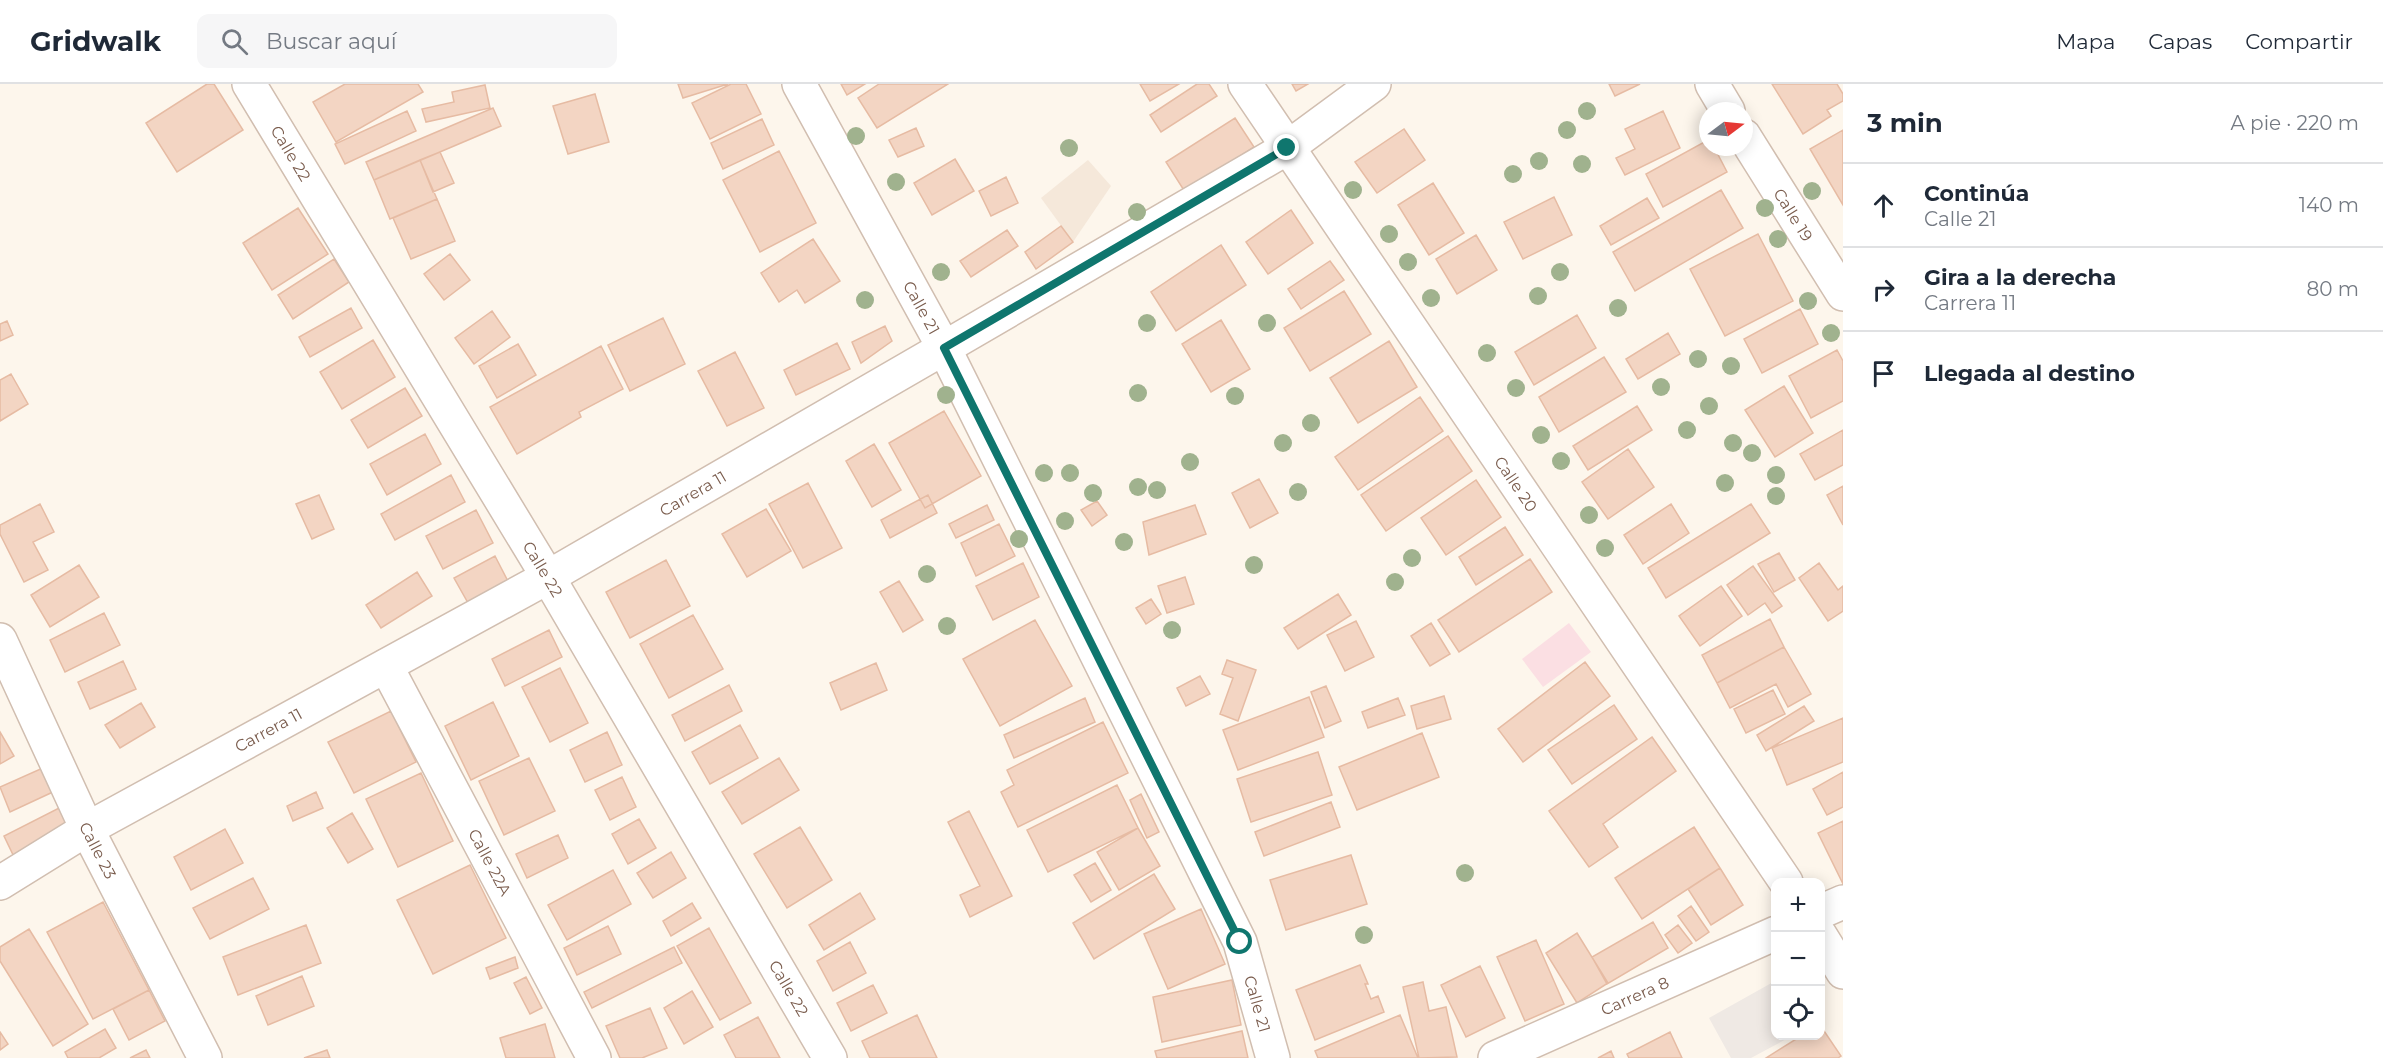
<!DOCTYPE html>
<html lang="es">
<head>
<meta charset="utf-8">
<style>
  :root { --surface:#fff; --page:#f6f6f7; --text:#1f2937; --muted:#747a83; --line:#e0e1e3 }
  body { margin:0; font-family:Montserrat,sans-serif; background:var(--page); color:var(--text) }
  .controls { position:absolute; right:18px; bottom:18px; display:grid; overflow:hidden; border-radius:12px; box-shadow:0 3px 15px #0003 }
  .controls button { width:54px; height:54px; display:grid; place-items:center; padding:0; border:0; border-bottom:2px solid var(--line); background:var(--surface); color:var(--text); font:30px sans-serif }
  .compass { position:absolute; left:1699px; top:18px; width:54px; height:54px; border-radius:50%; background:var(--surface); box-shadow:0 3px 15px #0003; rotate:74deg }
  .stop { position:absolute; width:18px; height:18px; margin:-14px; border:4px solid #0f766e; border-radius:50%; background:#fff }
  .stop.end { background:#0f766e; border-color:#fff; box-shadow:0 2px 6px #0008 }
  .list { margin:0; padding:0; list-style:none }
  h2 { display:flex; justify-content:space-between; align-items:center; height:78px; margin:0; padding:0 24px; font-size:26px }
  h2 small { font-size:20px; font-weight:400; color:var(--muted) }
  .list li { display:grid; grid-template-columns:39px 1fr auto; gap:18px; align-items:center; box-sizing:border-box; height:84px; padding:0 24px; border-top:2px solid var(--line) }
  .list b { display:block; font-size:22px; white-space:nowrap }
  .list p { margin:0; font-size:20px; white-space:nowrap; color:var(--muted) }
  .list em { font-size:20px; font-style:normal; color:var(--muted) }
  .icon { flex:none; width:33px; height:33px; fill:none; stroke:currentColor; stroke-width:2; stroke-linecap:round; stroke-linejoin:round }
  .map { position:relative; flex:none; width:1843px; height:974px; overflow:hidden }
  header { display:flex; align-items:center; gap:36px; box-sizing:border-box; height:84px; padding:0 30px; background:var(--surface); border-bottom:2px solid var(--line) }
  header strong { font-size:28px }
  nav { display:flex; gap:33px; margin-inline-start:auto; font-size:21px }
  .search { width:420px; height:54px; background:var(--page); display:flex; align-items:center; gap:15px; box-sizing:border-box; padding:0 21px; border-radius:12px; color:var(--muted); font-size:22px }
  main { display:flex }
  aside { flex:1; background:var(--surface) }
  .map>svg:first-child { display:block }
</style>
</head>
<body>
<header>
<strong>Gridwalk</strong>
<div class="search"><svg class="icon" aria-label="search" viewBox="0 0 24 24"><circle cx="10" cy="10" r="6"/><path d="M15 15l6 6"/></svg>Buscar aquí</div>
<nav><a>Mapa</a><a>Capas</a><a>Compartir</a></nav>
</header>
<main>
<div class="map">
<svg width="1843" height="974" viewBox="0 0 1843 974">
  <rect width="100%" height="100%" fill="#fdf6ec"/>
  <!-- residential -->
  <path fill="#f5e8da" d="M1088,76L1111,102L1073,158L1041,114Z"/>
  <!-- industrial -->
  <path fill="#efe9e4" d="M1775,897L1776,952H1792L1751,974H1731L1709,934Z"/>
  <!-- medical -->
  <path fill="#fbdfe3" d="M1569,539L1591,568L1543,603L1522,575Z"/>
  <!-- building -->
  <path fill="#f3d5c3" stroke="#e6bba3" stroke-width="1.5" d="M207,0H214L243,46L177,88L146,39Z
    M345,0H418L423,8L336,58L313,18Z
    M678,0H728L683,14Z
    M731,0H746L761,30L710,55L692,19Z
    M841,0H865L847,11Z
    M879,0H948L877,44L858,14Z
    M1140,0H1179L1150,17Z
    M1197,0H1209L1217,12L1161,48L1150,31Z
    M1292,0H1308L1296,7Z
    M1609,0H1640L1615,12Z
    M1772,0H1837L1843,10V17L1827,26L1831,32L1803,50Z
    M485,1L490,24L426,38L422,25L454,18L452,8Z
    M595,10L609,58L568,70L553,22Z
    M493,24L501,42L374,96L366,78Z
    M407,27L416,47L345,80L335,60Z
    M1663,27L1680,64L1625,91L1616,74L1635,65L1625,45Z
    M1235,34L1254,63L1185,108L1166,78Z
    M762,35L774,61L723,85L711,59Z
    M916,44L924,62L898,73L889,56Z
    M1404,45L1425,76L1377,109L1355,78Z
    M1843,46V121L1810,65Z
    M1708,56V63H1714L1727,88L1663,123L1646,90Z
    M779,67L816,139L760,168L723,96Z
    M440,68L454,99L433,108L420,76Z
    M955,75L974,107L932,131L914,99Z
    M420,76L437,115L390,135L374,96Z
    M1006,93L1018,119L991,132L979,107Z
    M1433,99L1464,149L1429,171L1398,121Z
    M1721,106L1743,144L1635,207L1613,168Z
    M1554,113L1572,151L1523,175L1504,138Z
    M1647,114L1659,134L1611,161L1600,142Z
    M437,115L455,157L411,175L393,134Z
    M298,124L328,170L272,206L243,159Z
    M1291,126L1313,159L1268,190L1246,158Z
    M1061,142L1073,158L1036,185L1025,168Z
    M1007,146L1018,162L971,193L960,177Z
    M1758,150L1793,217L1725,252L1690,185Z
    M1476,151L1497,186L1457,210L1436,175Z
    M813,155L840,197L805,219L797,206L779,218L761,189Z
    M1221,161L1246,201L1176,247L1151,208Z
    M450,170L470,196L444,216L424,190Z
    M334,175L349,198L293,235L278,211Z
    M1330,177L1344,196L1301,225L1288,205Z
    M1344,207L1371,250L1310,287L1284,244Z
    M351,224L362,244L310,273L299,253Z
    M1800,225L1818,260L1762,289L1744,255Z
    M492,227L510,253L474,280L455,254Z
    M1577,231L1596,264L1534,301L1515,268Z
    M663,234L685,280L630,307L608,261Z
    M1221,236L1250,285L1211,308L1182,260Z
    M7,237L13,251L0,257V240Z
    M885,242L892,257L861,279L852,258Z
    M1668,249L1680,270L1638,295L1626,275Z
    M373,256L395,293L342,325L320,288Z
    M1389,257L1417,303L1358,339L1330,294Z
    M837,259L850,285L796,311L784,286Z
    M518,260L536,291L497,314L479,282Z
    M601,262L623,305L579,328L581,333L517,370L490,323Z
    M1837,266L1843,277V317L1811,334L1789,292Z
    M735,268L764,324L727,342L698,287Z
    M1604,273L1626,308L1559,348L1539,313Z
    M11,290L28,320L0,337V296Z
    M1784,302L1813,349L1775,373L1745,326Z
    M405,304L422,332L368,364L351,336Z
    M1420,313L1443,347L1358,406L1335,373Z
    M1637,322L1652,346L1588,386L1573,362Z
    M944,327L981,392L925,424L889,359Z
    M1843,346V381L1815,396L1800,370Z
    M425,350L441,380L387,411L370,380Z
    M1448,352L1472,387L1386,447L1361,411Z
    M874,360L901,406L872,423L846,377Z
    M1628,365L1654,403L1608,435L1582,398Z
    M451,391L465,418L395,456L381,430Z
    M1259,395L1278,429L1250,444L1232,409Z
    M1476,396L1501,433L1446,471L1421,434Z
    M808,399L842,464L803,484L769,420Z
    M1843,402V441L1827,411Z
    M319,411L334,445L312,455L296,420Z
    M928,411L937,429L890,454L881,436Z
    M1097,417L1107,431L1092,442L1081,426Z
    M40,420L54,448L33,458L48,486L24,498L0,450V441Z
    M1671,420L1689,449L1643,480L1624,451Z
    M1751,420L1770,449L1666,514L1648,484Z
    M987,421L994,436L956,454L949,440Z
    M1195,421L1206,450L1149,471L1143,438Z
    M766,425L791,467L747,493L722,450Z
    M476,426L493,459L443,485L426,452Z
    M999,440L1015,472L976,492L961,459Z
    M1505,443L1523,471L1476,501L1459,473Z
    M1779,469L1795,496L1774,508L1758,480Z
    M495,472L512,505L472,526L454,494Z
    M1530,475L1552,508L1459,568L1438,536Z
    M666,476L690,522L630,554L606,508Z
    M1023,479L1039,513L993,536L976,502Z
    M1819,479L1838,506L1843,502V527L1828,537L1799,494Z
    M79,481L99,513L50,543L31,511Z
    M1753,482L1782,522L1772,529L1765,519L1748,531L1727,501Z
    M417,488L432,512L381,544L366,521Z
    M1185,493L1194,520L1167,529L1158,502Z
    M899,497L923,536L903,548L880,508Z
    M1721,502L1742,532L1700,562L1679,532Z
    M1338,510L1351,531L1298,565L1284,544Z
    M1151,515L1161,530L1146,540L1136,524Z
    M104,529L120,561L65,588L50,556Z
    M693,531L723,585L669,614L640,560Z
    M1770,535L1784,563L1717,599L1702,571Z
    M1035,536L1072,602L1000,642L963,575Z
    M1356,537L1374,573L1345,587L1327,551Z
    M1431,539L1450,570L1430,582L1411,552Z
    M549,546L562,573L505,602L492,575Z
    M1784,563L1811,610L1788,623L1776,600L1730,624L1717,599Z
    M1227,576L1256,586L1238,637L1220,630L1233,594L1222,590Z
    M123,577L136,605L90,625L78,598Z
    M1585,578L1610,612L1523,678L1498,645Z
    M876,579L887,606L841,626L830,599Z
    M560,584L588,639L550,658L522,603Z
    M1200,592L1210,610L1186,622L1177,604Z
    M729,601L742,627L685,657L672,631Z
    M1326,602L1341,637L1325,644L1311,608Z
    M1773,606L1785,630L1746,649L1734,625Z
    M1444,612L1451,635L1417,645L1411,622Z
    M1309,613L1324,653L1238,686L1223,646Z
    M1085,614L1095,638L1014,674L1004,651Z
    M1398,614L1405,631L1368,644L1362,628Z
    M493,618L519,672L471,696L445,642Z
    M141,619L155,643L120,664L105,641Z
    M1614,621L1637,655L1572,700L1548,666Z
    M1804,622L1814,637L1766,667L1757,651Z
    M391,627L416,678L354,709L328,658Z
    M1843,634V678L1787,701L1772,664Z
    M1103,638L1128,689L1018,743L1001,708L1014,701L1007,686Z
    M740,641L758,674L710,700L692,668Z
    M0,648L14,672L0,680Z
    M607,648L622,681L585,698L570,666Z
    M1422,649L1439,693L1357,726L1339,683Z
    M1652,653L1676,687L1603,740L1618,763L1589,783L1549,727Z
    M1318,668L1332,711L1251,738L1237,695Z
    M529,674L555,727L504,751L479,697Z
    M779,674L799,706L742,740L722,708Z
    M45,683L55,707L10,728L0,703Z
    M1843,688V723L1827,731L1813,705Z
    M421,689L453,757L398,783L366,715Z
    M622,693L636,723L610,736L595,706Z
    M1117,701L1138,744L1048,788L1027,746Z
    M316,708L323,724L293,737L287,722Z
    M1141,710L1159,748L1147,754L1130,716Z
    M1331,718L1340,743L1264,772L1255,748Z
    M63,722L76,747L16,777L4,752Z
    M969,727L1012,812L970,833L960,811L980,802L948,738Z
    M352,729L373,765L348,779L327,744Z
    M639,735L656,764L628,780L612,750Z
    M1843,737V800L1818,749Z
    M800,743L832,796L787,824L754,770Z
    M1694,743L1720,784L1642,835L1615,794Z
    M1138,744L1160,782L1119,806L1097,768Z
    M225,745L243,779L191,806L174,773Z
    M558,751L568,774L527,794L516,770Z
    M671,768L686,794L653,814L637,789Z
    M1351,771L1367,820L1286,846L1270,796Z
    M1095,779L1111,806L1091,818L1074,791Z
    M470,781L506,854L433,890L397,816Z
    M1720,784L1743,821L1711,841L1688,805Z
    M613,786L631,820L567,856L548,821Z
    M1154,790L1175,825L1094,875L1073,839Z
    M253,794L269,825L210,855L193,824Z
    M860,809L875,835L824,866L809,841Z
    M103,818L149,906L93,935L47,848Z
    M692,819L701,834L671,852L663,837Z
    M1691,822L1709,848L1696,857L1678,832Z
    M1201,825L1225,880L1168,905L1144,850Z
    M1653,838L1668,864L1607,900L1592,873Z
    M306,841L321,879L238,911L223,873Z
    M1678,841L1692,859L1678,869L1665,851Z
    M608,842L621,870L577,891L564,864Z
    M709,844L751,919L720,936L677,862Z
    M29,845L88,940L53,962L0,877V863Z
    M1577,849L1608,899L1577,919L1546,869Z
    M1536,856L1564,920L1525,937L1497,873Z
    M850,858L866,889L833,907L817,877Z
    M674,863L682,879L592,924L584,908Z
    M515,873L518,884L490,895L486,884Z
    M1360,881L1368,900H1365L1371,915L1378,912L1384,928L1315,956L1296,906Z
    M1480,882L1505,934L1466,953L1441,901Z
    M302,892L314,922L268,941L256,912Z
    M526,893L542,924L530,930L514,899Z
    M1232,896L1241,941L1162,958L1153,913Z
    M1423,898L1429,927L1446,923L1457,973L1419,974L1403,903Z
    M873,901L887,929L851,947L837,919Z
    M149,906L165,937L129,956L113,925Z
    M692,907L713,943L684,960L664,924Z
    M650,924L667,964L642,974H620L606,942Z
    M917,931L937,974H870L862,957Z
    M1400,931L1418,974H1318L1315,967Z
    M758,933L780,974H736L724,951Z
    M545,940L555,974H506L500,954Z
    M1820,941L1841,972L1838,974H1766L1801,952H1820Z
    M105,945L116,964L99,974H68L65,968Z
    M1242,947L1248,974H1157L1155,967Z
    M0,948L8,960L0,966Z
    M1670,948L1682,974H1629L1627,970Z
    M146,966L150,974H130Z
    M327,966L330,974H304Z
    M1611,967L1614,974H1598Z"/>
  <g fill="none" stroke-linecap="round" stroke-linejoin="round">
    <!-- minor casing -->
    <g stroke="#d1beb0" stroke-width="36">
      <g id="minor">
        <path id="s1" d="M249,0L548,493L830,974"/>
        <path id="s2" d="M799,0L944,264L1240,858L1273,974"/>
        <path id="s3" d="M1245,0L1786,798"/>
        <path d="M1712,0L1728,27"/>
        <path id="s4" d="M1744,52L1843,210"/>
        <path id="s5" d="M0,556L87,745L205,974"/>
        <path id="s6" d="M386,582L594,974"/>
        <path id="s7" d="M0,799L87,745L548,493L944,264L1287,64L1374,0"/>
        <path d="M1820,828L1843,818"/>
        <path d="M1820,851L1843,888"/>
        <path id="s8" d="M1495,974L1776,849"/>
      </g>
    </g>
    <!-- minor -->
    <use href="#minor" stroke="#fff" stroke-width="33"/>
  </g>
  <!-- trees -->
  <g fill="#a0b28e">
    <circle cx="1587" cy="27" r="9"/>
    <circle cx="1567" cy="46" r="9"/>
    <circle cx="856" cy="52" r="9"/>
    <circle cx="1069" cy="64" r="9"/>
    <circle cx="1539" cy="77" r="9"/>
    <circle cx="1582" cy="80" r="9"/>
    <circle cx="1513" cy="90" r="9"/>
    <circle cx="896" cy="98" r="9"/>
    <circle cx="1353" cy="106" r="9"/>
    <circle cx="1812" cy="107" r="9"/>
    <circle cx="1765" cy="124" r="9"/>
    <circle cx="1137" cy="128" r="9"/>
    <circle cx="1389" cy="150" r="9"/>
    <circle cx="1778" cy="155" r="9"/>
    <circle cx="1408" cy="178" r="9"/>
    <circle cx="941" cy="188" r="9"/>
    <circle cx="1560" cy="188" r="9"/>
    <circle cx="1538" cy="212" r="9"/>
    <circle cx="1431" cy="214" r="9"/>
    <circle cx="865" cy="216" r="9"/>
    <circle cx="1808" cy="217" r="9"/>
    <circle cx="1618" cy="224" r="9"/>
    <circle cx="1147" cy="239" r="9"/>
    <circle cx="1267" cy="239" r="9"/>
    <circle cx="1831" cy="249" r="9"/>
    <circle cx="1487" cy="269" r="9"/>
    <circle cx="1698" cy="275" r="9"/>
    <circle cx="1731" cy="282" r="9"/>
    <circle cx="1661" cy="303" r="9"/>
    <circle cx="1516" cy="304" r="9"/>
    <circle cx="1138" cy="309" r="9"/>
    <circle cx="946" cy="311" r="9"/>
    <circle cx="1235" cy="312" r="9"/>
    <circle cx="1709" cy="322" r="9"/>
    <circle cx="1311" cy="339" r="9"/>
    <circle cx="1687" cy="346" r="9"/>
    <circle cx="1541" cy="351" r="9"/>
    <circle cx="1283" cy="359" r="9"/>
    <circle cx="1733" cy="359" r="9"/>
    <circle cx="1752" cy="369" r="9"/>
    <circle cx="1561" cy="377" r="9"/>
    <circle cx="1190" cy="378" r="9"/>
    <circle cx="1044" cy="389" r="9"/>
    <circle cx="1070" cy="389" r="9"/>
    <circle cx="1776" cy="391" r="9"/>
    <circle cx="1725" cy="399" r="9"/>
    <circle cx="1138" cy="403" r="9"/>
    <circle cx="1157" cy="406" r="9"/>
    <circle cx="1298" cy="408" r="9"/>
    <circle cx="1093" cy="409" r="9"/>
    <circle cx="1776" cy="412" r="9"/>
    <circle cx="1589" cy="431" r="9"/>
    <circle cx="1065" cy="437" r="9"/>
    <circle cx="1019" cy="455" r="9"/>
    <circle cx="1124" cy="458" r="9"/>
    <circle cx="1605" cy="464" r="9"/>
    <circle cx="1412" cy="474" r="9"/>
    <circle cx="1254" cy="481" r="9"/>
    <circle cx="927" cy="490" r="9"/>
    <circle cx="1395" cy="498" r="9"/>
    <circle cx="947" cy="542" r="9"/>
    <circle cx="1172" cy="546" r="9"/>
    <circle cx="1465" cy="789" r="9"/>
    <circle cx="1364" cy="851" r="9"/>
  </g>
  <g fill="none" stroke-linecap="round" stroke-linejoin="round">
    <!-- route -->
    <path stroke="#0f766e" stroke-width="8" d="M1240,858L944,264L1287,64"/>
  </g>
  <g text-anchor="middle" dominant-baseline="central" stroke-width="5" stroke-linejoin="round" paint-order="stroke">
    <!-- street labels -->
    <g font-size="16" fill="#7a5c4d" stroke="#fffaf3">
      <text stroke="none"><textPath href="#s1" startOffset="81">Calle 22</textPath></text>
      <text stroke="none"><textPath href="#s4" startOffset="93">Calle 19</textPath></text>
      <text stroke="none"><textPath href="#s2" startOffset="255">Calle 21</textPath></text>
      <text stroke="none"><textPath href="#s3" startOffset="483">Calle 20</textPath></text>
      <text stroke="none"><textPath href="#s7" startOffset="795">Carrera 11</textPath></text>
      <text stroke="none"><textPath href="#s1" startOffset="567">Calle 22</textPath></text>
      <text stroke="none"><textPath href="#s7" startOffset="309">Carrera 11</textPath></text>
      <text stroke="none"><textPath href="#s5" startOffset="232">Calle 23</textPath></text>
      <text stroke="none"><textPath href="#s6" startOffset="222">Calle 22A</textPath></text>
      <text stroke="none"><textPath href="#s1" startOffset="1053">Calle 22</textPath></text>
      <text stroke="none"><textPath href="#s8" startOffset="153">Carrera 8</textPath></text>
      <text stroke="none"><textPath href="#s2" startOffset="1029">Calle 21</textPath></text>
    </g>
  </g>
</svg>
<div class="controls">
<button>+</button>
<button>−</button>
<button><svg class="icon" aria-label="locate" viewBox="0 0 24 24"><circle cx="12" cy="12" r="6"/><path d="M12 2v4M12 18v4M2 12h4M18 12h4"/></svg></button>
</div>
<svg class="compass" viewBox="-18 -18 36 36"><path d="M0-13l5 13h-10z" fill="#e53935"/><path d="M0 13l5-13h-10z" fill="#747a83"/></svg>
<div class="stop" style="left:1240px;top:858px"></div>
<div class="stop end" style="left:1287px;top:64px"></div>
</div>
<aside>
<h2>3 min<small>A pie · 220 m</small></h2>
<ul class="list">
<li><svg class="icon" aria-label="ahead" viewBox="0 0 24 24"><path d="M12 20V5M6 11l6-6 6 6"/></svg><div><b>Continúa</b><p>Calle 21</p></div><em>140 m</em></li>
<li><svg class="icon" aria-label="right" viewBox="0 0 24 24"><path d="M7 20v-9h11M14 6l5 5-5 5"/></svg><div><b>Gira a la derecha</b><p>Carrera 11</p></div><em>80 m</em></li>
<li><svg class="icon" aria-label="arrive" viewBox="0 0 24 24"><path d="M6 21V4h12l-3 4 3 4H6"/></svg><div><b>Llegada al destino</b></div></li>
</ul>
</aside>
</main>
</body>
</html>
